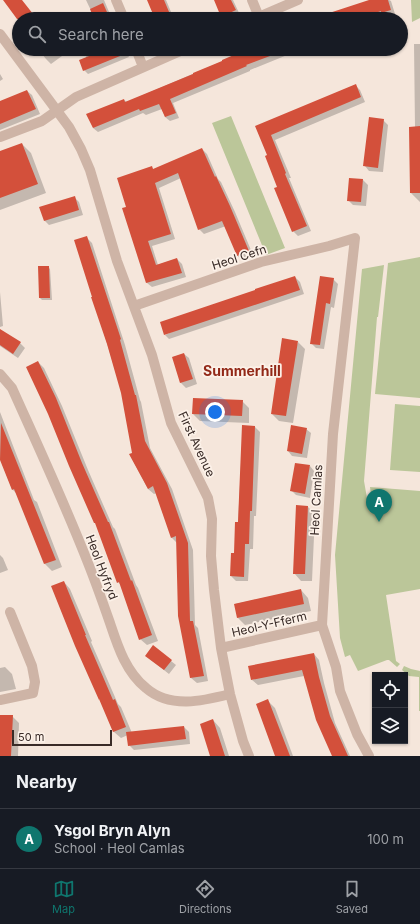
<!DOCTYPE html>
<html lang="en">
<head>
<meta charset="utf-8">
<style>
  :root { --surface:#171b24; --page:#242831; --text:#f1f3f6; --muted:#9ea1a6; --line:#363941; --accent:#0f766e }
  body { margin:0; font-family:Inter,sans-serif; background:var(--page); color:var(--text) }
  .controls { position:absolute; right:12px; bottom:12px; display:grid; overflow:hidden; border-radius:0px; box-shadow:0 1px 3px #0004 }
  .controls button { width:36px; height:36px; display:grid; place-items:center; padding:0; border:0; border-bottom:1px solid var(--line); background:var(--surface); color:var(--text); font:20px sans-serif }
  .scale { position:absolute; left:12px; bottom:10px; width:100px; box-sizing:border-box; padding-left:4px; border:2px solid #392b27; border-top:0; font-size:11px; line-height:14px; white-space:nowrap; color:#392b27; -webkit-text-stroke:3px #fcf1e8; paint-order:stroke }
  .you { position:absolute; left:215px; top:412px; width:14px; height:14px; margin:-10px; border:3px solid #fff; border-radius:50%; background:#1a73e8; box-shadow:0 0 0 6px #1a73e833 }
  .badge { display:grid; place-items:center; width:26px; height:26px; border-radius:50%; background:var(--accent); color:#fff; font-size:13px; font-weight:700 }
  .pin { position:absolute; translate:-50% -33px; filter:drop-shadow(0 1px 2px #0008) }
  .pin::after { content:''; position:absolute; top:21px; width:14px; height:12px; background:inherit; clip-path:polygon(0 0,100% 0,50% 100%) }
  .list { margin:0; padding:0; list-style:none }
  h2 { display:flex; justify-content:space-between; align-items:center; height:52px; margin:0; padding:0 16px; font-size:17px }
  h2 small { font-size:13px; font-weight:400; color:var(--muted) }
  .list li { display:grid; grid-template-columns:26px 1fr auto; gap:12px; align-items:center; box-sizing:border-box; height:60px; padding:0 16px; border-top:1px solid var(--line) }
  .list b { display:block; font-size:15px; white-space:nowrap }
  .list p { margin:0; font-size:13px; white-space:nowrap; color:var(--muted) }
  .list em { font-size:13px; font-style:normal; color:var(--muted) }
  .icon { flex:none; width:22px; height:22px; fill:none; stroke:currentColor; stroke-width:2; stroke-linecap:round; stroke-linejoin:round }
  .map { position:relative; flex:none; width:420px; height:756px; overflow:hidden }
  .search { position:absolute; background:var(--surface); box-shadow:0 1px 3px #0004; left:12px; right:12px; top:12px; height:44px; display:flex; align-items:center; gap:10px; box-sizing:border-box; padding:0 14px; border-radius:22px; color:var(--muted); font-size:15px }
  .sheet { height:112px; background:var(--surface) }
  nav { display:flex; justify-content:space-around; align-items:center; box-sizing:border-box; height:56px; border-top:1px solid var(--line); background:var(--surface); font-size:11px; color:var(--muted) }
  nav a { display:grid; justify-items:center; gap:2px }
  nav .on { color:var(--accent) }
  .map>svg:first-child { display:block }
</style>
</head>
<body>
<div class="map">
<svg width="420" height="756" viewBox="0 0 420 756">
  <rect width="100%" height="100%" fill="#f5e6db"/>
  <!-- green -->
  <path fill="#bbc699" d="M411,0H420V18L412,22Z
    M231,116L285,248L266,255L212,123Z
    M420,257V398L375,394L388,263Z
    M384,265L378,317H377L364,481L368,504L372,503L370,487L420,491V589L386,595L396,661L400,664L397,667L389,660H387L358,671L350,655L345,657L340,638L335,555L362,269Z
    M395,404L420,406V472L390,470Z
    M404,666L411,669L420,671V711H419V677L409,676L402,670Z"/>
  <!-- shadow -->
  <path fill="#0003" d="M86,0H104L112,19H95Z
    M148,0H166L174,19H157Z
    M215,0H233L240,15L231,19H225L222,16Z
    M372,0H389L391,1L395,14L375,19H312L327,13L328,14Z
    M414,44H420V202L411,193L415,128Z
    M38,49H57L62,56L51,64L46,59Z
    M82,49H125L129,57L88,74L84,70L87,58Z
    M251,49H302L250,70V71L173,103L179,118L170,121L165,117L162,109L146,115L143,113L98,132L93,128L124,100L127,102Z
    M0,74L3,79L0,81Z
    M355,85L360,90L365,102L275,140L291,178H289L311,231L298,236L293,231L268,155L256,127Z
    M27,91L32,95L40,114L0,130V102Z
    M383,120L388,125L383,172L369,171L365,166Z
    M22,144L31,153L46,193L0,210V152Z
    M202,149L207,154L218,179L221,182L235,212L253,255L242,260L237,255L226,226L204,234L199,229L181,178L159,188L175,239L152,246L158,265L177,259L182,264L186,277L152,287L147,283L124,208L128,207L151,167L154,170Z
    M363,180L368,185L366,206L353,205L348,200Z
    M74,197L79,202L83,215L49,225L44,220Z
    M87,238L92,243L125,345L140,400L141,402L150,448L172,489L193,550L195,625L198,628L208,681L197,683L191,678L179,616L177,543L172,538L157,493L154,494L148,489L130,455L133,453L122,393L93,297Z
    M48,267L50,269L52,300H42L40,298Z
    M295,277L300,282L304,294L169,339L165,335Z
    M333,279L338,284L334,308L331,307L324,349L316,348L311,343Z
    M0,292L3,326L0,327Z
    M0,330L20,343L25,348L18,358L0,346Z
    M298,342L305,349L293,423L279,421L272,414Z
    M184,354L189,358L197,384L186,388L181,383L173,357Z
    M38,362L44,368L62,406L88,470L113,527L115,529L136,585L138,588L158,641L147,645L140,639L121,585L118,582Z
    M242,401L249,408V423L200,421L193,414Z
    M0,412L34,500L37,502L62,567L52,571L45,564L18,495L12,489L0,458Z
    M243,426L255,427L260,432L256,516H254L253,549H250L248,581H236L231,576L235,554L238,523Z
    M306,429L311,433L307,458L292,456L288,451Z
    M310,466L314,471L310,498L296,495L292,491Z
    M308,507L315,514L312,581H301L294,573Z
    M0,555L3,558L8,570L0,573Z
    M64,582L70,589L92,641L91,642L118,704L121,707L132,733L184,727L189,732L190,744L134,750L129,745L128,735L121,738L114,732L101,701Z
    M301,590L308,598L311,611L245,625L238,618L235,604Z
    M314,654L319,660L324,683L335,723L350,756H334L304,676L258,685L252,680Z
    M151,660L171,661L176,665L169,674Z
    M5,667L12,674L16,689L0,692V668Z
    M268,701L275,708L293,756H276Z
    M0,716H12L19,723L18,756H0Z
    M213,720L220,728L229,756H211Z"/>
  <!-- building -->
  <path fill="#d3503b" d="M3,0H22L37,19H17Z
    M147,0H164L172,19H155Z
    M214,0H231L236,10L221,17Z
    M369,0H388L391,10L381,13V11L358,19H317V17Z
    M103,3L110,19H94L90,9Z
    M107,49H130V52L83,71L79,60Z
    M248,49L286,50L246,65L247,66L170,99L176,113L165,117L159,104L140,111L139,109L93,128L86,114L124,99L125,102L193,74V73L222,61V60Z
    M356,84L361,97L271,135L286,173L285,174L307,226L292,232L274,188L277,187L265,156L267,155L255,126Z
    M27,90L36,109L0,124V101Z
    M369,117L384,119L378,168L363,166Z
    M420,126V193H410L409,127Z
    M22,143L38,184L0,198V151Z
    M202,148L215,177L216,176L230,206L249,251L237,256L222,221L198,230L178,173L155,183L171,234L148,241L156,265L177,258L182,273L146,283L122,208L126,207L117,178L152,166L153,169Z
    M349,178L363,179L361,202L347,201Z
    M75,196L79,210L44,221L39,207Z
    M87,236L121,339L120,340L135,395H136L145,441L167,483L188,543L190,621H193L204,676L190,678L178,616L176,536L171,538L153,486L148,489L129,454L132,453L121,393L107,344L91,297H92L74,240Z
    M38,266H49L50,298H39Z
    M295,276L300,290L164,335L160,322L255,290V289Z
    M320,276L334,278L330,304L326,303L320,345L310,344Z
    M0,329L21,342L13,354L0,345Z
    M282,338L298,341L286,416L271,414Z
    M184,353L193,379L180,383L172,357Z
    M38,361L56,398L82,463L108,522H109L131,581L132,580L152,635L139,640L119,582L117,583L95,523H94L69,466L48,414L26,367Z
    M193,398L243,400L242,416L192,414Z
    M1,423L56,560L44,564L14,489L12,490L0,460Z
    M242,425L255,426L252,511H250L249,544H245L244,577L230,576L231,553H234L235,522H238Z
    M291,425L307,428L302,454L287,451Z
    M295,463L310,465L305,494L290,491Z
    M296,505L308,506L305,574H293Z
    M64,581L86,635H85L113,700L115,699L126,727L113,732L99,699V700L75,646L51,586Z
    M301,589L304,604L237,618L234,604Z
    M153,645L172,660L164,670L145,656Z
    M314,653L319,677L330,716L348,756H332L316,720L302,670L251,680L248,666Z
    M268,699L290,756H275L256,704Z
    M0,715H13L11,756H0Z
    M213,719L225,756H210L200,724Z
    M184,726L186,739L128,746L126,732Z"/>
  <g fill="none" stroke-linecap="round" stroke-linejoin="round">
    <!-- minor -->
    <path stroke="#ceb4a6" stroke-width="10" d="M116,0L124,19
      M252,0L259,17
      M254,19L298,0
      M0,34L69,127L81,149L90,170L117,261L152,355L171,423L208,498L212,519L211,556L214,590L221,648L230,694L243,741L249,756
      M136,49L143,67
      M0,137L42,121L76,97L185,49
      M134,306L261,262L329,246L355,238L333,434L322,625L336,667L340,691L357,734L369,756
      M0,374L12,388C38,446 65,504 88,563C96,583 103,603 110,623C118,647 126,672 146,688C170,709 203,701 230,694
      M221,648L322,625
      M0,700L33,693L35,682L32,666L10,612"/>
  </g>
  <g text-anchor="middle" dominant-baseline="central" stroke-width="3.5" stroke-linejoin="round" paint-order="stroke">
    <!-- street labels -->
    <g font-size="12" fill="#392b27" stroke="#fcf1e8">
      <text transform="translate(239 257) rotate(-18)">Heol Cefn</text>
      <text transform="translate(197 444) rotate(65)">First Avenue</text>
      <text transform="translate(316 500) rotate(-87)">Heol Camlas</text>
      <text transform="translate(102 567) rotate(69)">Heol Hyfryd</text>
      <text transform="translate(269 624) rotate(-13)">Heol-Y-Fferm</text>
    </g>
    <!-- quarter labels -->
    <g font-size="14" font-weight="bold" fill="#922817" stroke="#fcf1e8">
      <text x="242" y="370">Summerhill</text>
    </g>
  </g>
</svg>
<div class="controls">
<button><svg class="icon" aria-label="locate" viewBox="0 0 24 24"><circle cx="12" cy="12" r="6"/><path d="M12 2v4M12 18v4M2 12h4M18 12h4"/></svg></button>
<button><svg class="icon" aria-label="layers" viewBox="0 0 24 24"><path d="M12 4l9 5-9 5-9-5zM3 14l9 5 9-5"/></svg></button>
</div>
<div class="scale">50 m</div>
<div class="you"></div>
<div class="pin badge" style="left:379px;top:522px">A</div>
<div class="search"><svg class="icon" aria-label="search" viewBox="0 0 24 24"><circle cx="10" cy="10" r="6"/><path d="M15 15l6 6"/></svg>Search here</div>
</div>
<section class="sheet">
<h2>Nearby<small></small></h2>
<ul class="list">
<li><span class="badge">A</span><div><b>Ysgol Bryn Alyn</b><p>School · Heol Camlas</p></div><em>100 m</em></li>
</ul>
</section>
<nav>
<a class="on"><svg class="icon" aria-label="map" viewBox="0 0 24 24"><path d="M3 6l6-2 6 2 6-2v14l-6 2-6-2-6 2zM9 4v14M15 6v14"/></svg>Map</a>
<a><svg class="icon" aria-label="directions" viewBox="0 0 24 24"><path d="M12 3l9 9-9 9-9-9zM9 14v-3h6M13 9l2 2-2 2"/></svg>Directions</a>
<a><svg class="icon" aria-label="saved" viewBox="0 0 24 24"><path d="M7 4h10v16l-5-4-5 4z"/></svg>Saved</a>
</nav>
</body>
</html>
